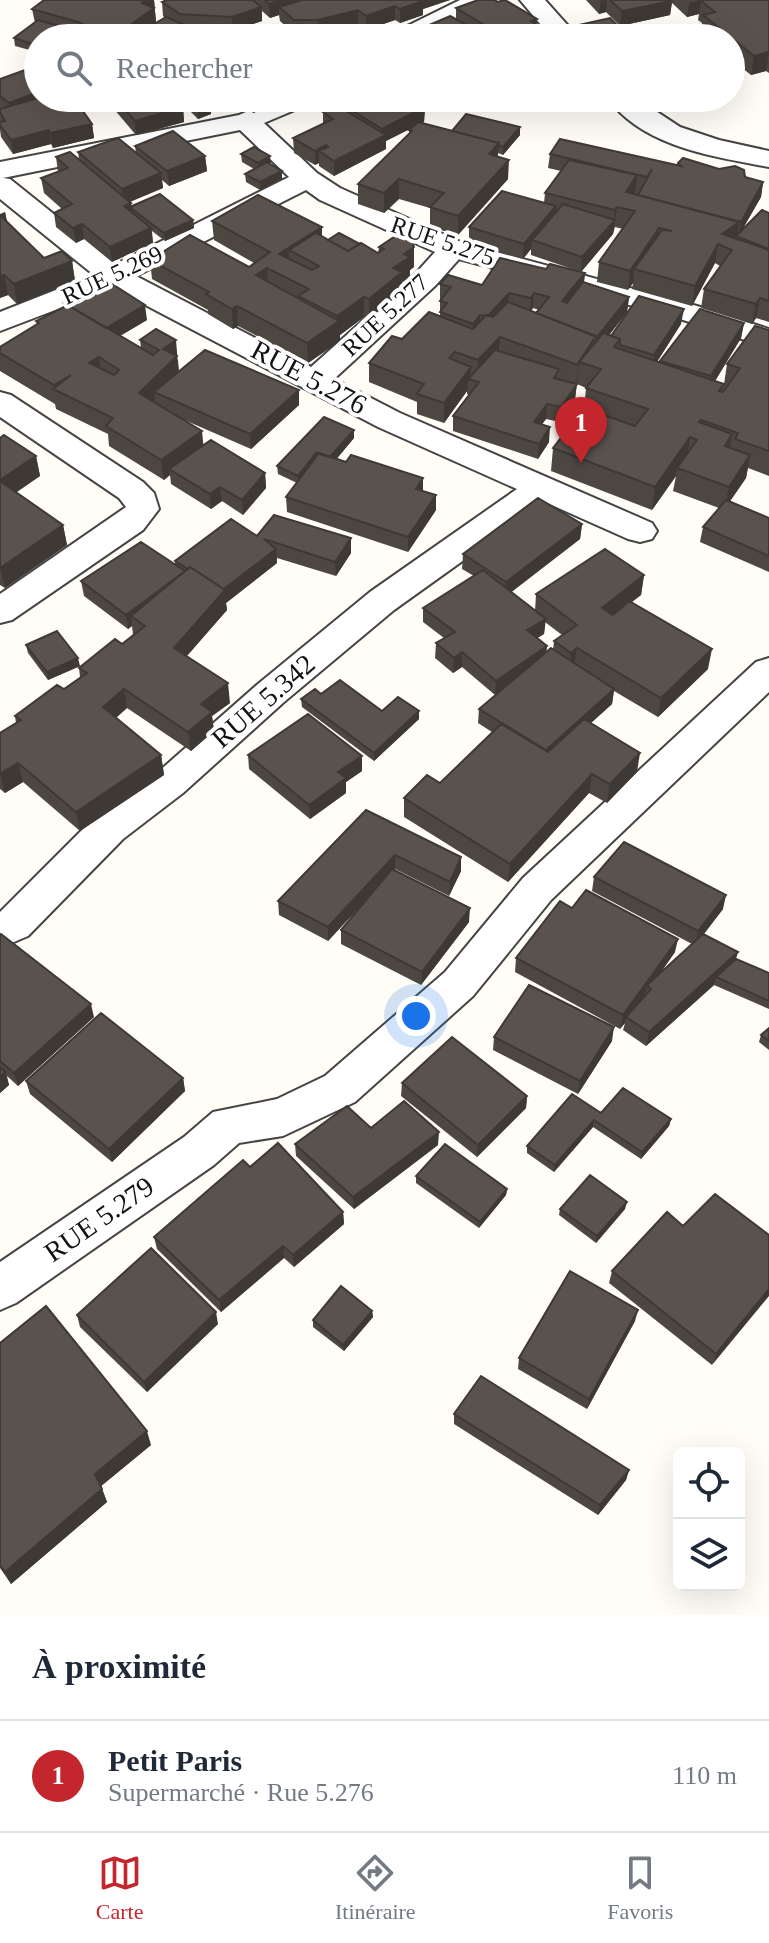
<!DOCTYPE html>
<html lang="fr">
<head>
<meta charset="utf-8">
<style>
  :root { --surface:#fff; --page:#f6f6f7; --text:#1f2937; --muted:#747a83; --line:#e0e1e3; --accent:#c4262e }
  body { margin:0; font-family:"Times New Roman",serif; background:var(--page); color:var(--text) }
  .controls { position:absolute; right:24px; bottom:24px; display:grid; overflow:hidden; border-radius:12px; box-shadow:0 8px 32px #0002 }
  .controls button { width:72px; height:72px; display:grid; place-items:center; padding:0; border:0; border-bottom:2px solid var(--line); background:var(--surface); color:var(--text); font:40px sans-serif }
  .you { position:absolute; left:416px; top:1016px; width:28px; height:28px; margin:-20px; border:6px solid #fff; border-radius:50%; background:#1a73e8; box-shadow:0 0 0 12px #1a73e833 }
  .badge { display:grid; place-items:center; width:52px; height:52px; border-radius:50%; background:var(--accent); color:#fff; font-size:26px; font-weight:700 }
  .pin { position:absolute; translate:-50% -66px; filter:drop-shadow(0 2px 4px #0008) }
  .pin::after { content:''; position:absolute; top:42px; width:28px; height:24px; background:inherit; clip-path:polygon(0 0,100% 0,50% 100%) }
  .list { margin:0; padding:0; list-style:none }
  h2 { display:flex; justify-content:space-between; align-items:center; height:104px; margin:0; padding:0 32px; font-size:34px }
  h2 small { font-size:26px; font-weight:400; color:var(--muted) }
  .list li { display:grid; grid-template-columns:52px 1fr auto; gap:24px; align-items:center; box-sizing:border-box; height:112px; padding:0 32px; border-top:2px solid var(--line) }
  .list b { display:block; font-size:30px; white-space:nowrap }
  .list p { margin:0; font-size:26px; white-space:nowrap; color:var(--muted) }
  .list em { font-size:26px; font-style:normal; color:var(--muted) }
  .icon { flex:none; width:44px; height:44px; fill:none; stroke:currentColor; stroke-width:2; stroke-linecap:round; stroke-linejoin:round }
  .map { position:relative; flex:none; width:769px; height:1615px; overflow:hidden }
  .search { position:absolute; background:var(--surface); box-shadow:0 8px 32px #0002; left:24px; right:24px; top:24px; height:88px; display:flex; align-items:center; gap:20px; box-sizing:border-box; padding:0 28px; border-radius:44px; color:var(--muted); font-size:30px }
  .sheet { height:216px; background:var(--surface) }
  nav { display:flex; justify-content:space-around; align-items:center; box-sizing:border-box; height:112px; border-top:2px solid var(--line); background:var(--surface); font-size:22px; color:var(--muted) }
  nav a { display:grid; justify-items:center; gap:4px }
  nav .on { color:var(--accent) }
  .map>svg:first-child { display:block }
</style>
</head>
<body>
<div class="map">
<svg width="769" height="1615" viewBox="0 0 769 1615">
  <rect width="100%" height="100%" fill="#fffdf5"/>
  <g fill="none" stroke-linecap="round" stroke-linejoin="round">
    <!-- minor casing -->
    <g stroke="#444" stroke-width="4">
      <path id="minor" d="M460,0H495L492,5L464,15L421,38H389L393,33Z
        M520,0H545L579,38H552Z
        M278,98H313L309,104L264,123L317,173L340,188L463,243L697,306L769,329V348L677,318L459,259L436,285L334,379L400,413L652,523L657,531L652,539L640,542L628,539L545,502L394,610L284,702L183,793L123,839L28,936L0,948V912L95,817L157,773L258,684L370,592L517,489L378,427L113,288L0,331V312L94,275L0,199V162L239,115ZM240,130L289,177L116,264L10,179L3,178ZM306,190L320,200L435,252L416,273L311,367L136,276Z
        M608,98H636L680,127L719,140L769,151V167C716,157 642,147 608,98Z
        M0,392L11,395L143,482L154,493L159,509L143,530L12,620L0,623V594L126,507L119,498L0,417Z
        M769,658V692L551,900L473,996L355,1102L283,1136L239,1143L214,1165L16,1303L0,1310V1262L184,1137L213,1112L277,1099L325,1076L445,972L523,878L756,662Z"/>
    </g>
    <!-- minor -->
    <use href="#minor" fill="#fff" fill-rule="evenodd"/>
  </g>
  <!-- wall -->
  <path fill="#4d4742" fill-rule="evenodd" d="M44,0H154L156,22L149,27L165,18L163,16L162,2L167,0H450L423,9V15L400,23L395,20L366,30L358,24L336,30L355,33V38H220L231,31L194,29L208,35V38H135V37L134,38H80L81,37L59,30L60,34L55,38H38V58L37,52L15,46L14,38L35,23L32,9ZM262,11L270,18L279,15L280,21L290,30L278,36L264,31L261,33L246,26L262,21Z
    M586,0H769V73L766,71L751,75L731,59V38H705L700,34L702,23L698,20L699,14L687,17L672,3L670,15L620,26L606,12L599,14Z
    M456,8L537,19L536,25L542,38H420V29L456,19Z
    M574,26L630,38H577L573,34Z
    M0,79L92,124L94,138L53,148L51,144L13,154L1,137L0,130Z
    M112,98H174L183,107L184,122L136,135L113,108Z
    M214,98H267V103L254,113Z
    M327,98H409L425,107L424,122L422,123L452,131L520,127V135L503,155L498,153V156L508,179L458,235L430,227V208L399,199L384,213L358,204V184L409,134V129L386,141V149L334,176L319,166V163L315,165L294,153L293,138L323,124V112L328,110Z
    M188,102L211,107V114L198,119L189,110Z
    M135,146L205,156L207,171L169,186L162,180L163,188L130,202L132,206L193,220L194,228L165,241L152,231L153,243L112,262L84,239L76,243L56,227L54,213L62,209L44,193L41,178L58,172L56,157L79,159L78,152L136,153Z
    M241,154L270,164L282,171V179L260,190L246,182L245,174L254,169L242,162Z
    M550,154L678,166V163L745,177L763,182L761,197L742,230L769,213V322L756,318L752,324L701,308L704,289L720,266L715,263L692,306L632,289L633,283L628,290L597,282L599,262L623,229L615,227L613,234L581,272L531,255V249L523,259L469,242V227L544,203L545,193L561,171L548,168Z
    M5,212L7,222L44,258L72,261L75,281L17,304L8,295L0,298Z
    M212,221L322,227V237L328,240L378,253L379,247L414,267L410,270V277L402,282V292L369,319L364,317L340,335V341L308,363L238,326L233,329L208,314V310L152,279L150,260L249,267L254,263L214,240Z
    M546,269L585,273L584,283L629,297L627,312L609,335L681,324L657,361L660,362V361L744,323L741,338L715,381L724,384L727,364L769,330V476L748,468L746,478L730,501L769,518V572L700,542L703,527L719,508L673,491L676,476L652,510L551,471L553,448L584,409L586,388L577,384L575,399L560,422L546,419L542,424L549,442L538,459L453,431V416L469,395L467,394V391L444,423L417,414V402L369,382V363L402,339L440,316V301L441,299H440V284L482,285ZM533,308L539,310L536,313L531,311Z
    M64,303L147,320L120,336L141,348L140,340L178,360L179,372L299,405L251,449L182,419L204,445L265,473L266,488L243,515L222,501L211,509L171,484L170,475L164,480L109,446L108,434L56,409L55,404L0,371V347L37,325L36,321L64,307Z
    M0,438L36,456L40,476L16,492L63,525L67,545L5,588L0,585Z
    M354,438L336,459L346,462L423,478V491L436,495V510L408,552L287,512L286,497L297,483L278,474L277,466Z
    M582,524L580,539L511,592L535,611L536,594L644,575L641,595L631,602L708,669L658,717L614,691L612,704L591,723L637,772L607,803L589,793L508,882L404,817V798L440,783L492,732L478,723L479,709L495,695L462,667L453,673L435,658L436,643L444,638L423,622V608L474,576L462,569L463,554ZM545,622L562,635L554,641L553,650L546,652L547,646L537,638L544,634Z
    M257,536L351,538V553L336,576L277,558V563L226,603L227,610L187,656L230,703L212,716L214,731L191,751L127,708L116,718L161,755L164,775L80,831L23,782L5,793L0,789V733L16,723L15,716L64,689L80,677L79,668L122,644L133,635L132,626L128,629L84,596L81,581L175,565V561Z
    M26,645L80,666L48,680L28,653Z
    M321,694L382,711H419V719L374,761L302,707L301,699Z
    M248,755L362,771L346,782V793L310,819L249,769Z
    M366,810L461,857V871L449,896L395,869L394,870L469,922L421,985L341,944V930L364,902L328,941L279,915L278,901Z
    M594,877L723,909L704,934L736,959L769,973V1009L714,985L646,1046L623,1030L625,1023L620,1029L515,972L516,958L572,908L675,952L660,973L692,944L592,891Z
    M0,935L94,1017L18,1086L7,1076L9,1085L0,1093Z
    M769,1028V1050L759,1042L761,1035Z
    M494,1037L612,1041L578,1094L493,1050Z
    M183,1078L185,1091L112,1162L30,1094L26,1081Z
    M402,1083L527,1096L526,1108L477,1157L401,1096Z
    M601,1113L671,1119L669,1126L641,1159L593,1127L554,1172L527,1153V1146Z
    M371,1128L438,1145L354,1209L296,1156L295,1144Z
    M250,1167L343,1212L344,1224L294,1267L284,1258L221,1312L157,1249L154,1237Z
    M416,1176L507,1189L506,1195L479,1228L416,1183Z
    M560,1209H625L596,1243L559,1215Z
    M683,1226L769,1235L712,1365L609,1283L612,1271Z
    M372,1311L373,1317L344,1351L313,1327V1320Z
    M77,1315L218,1324L147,1392L80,1327Z
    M635,1321L587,1409L518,1369L519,1358Z
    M0,1343L151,1445L101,1486L107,1502L11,1584L0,1568Z
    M454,1414L629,1470L626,1480L598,1515L454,1424Z"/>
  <!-- shaded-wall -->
  <path fill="#3f3936" d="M147,0H154L156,22L137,36L135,35L134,38H112L142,3Z
    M281,0H324L279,7V15L270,18L269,4Z
    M421,0H450L423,9V15L400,23V9Z
    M601,0H607L606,12L599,14Z
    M700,0H754L701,1L699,14L687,17L689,3Z
    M672,1L670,15L620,26L622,11Z
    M395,6V20L366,30V16Z
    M261,7L262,21L233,31L232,17Z
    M358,10V24L319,35L318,20Z
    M537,19L536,31L542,28V38H521L531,21Z
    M59,26L60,34L55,38H44Z
    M769,52L766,71L751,75L754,56Z
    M38,92V98L11,117L9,103Z
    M253,98H267V103L254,113Z
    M183,107L184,122L136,135L135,121Z
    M211,107V114L198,119V111Z
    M425,107L424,122L386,141V149L334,176V161L382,137V129Z
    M92,124L94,138L53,148L50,133Z
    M520,127V135L503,155V147Z
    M49,130L51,144L13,154L11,140Z
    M499,143L497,163L489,154Z
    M326,145V156L319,151V163L315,165V151Z
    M205,156L207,171L169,186L167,171Z
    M270,156L271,164L259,171L258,163Z
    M509,160L508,179L458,235V216Z
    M282,171V179L260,190V182Z
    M161,173L163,188L124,204L122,189Z
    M637,175L635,195L626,192Z
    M399,179V199L384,213V193Z
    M763,182L761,197L738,237L741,222Z
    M131,203L133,218L124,206Z
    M556,206L555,221L532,240L531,249L523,259L524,244Z
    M617,207L613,234L581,272L582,257L614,221L615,210Z
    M5,212L9,231L3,234L0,214Z
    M193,220L194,228L165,241L164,233Z
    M739,222L737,236H736L735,242L722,234Z
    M82,224L84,239L76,243L73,228Z
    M322,227V247L289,250V268L279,254Z
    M151,228L153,243L112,262L110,247Z
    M659,228L657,247L634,269L633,283L628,290L630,271Z
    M718,244L715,263L692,306L695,286Z
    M414,247V267L410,270V277L402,282V292L369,319V299L404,254Z
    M72,261L75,281L17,304L14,284Z
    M267,268L268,288L256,275Z
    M585,273L583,288L561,316L562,301Z
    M4,275L8,295L0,298V276Z
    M509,293L508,308L486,332V317Z
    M534,293L533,308L530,313L531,298Z
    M364,297V317L340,335V341L308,363L307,343L337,322V316Z
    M629,297L627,312L596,352L597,337Z
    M760,298L756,318L752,324L756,304Z
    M145,305L147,320L106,344L103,329Z
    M237,306L238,326L233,329L232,309Z
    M684,309L681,324L652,370L654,355Z
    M480,315V330L472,339L473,324Z
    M744,323L741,338L709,391L711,376Z
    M500,337L498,357L477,380L478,360Z
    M176,340L179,376L154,392L155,400L142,413L139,393L163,349Z
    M99,357L102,377L89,363Z
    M579,364L575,399L560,422L561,407L576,384Z
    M471,367L470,380L468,379L467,391L444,423V403Z
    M299,390V405L251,449L250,434Z
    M547,404L546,419L533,437L534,422Z
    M550,427L549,442L538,459L539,444Z
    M354,430V438L330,467L329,458Z
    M202,431L204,451L169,469L170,475L164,480L161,460Z
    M732,434L728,457L725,446Z
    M690,437L687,460L677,468L676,476L652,510L655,487Z
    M316,453V462L298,484V476Z
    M750,455L746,478L724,510L729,487Z
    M36,456L40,476L4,501L0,480Z
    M265,473L266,488L243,515L242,500Z
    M423,478V493L416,489Z
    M220,487L222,501L211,509L210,494Z
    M436,495V510L408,552V537Z
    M582,524L580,539L505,597L506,582Z
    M63,525L67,545L5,588L0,568Z
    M351,538V553L336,576L335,562Z
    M276,549L277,563L226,603L227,610L177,667L174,648L223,590Z
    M185,572L131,616L132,626L128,629L126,615Z
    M644,575L641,595L599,628L602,608Z
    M546,619L544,634L526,645L527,630Z
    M547,646L545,661L495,695L496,681Z
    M577,648L574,668L569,672L571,653Z
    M712,649L708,669L658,717L661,698Z
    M462,652V667L453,673L454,658Z
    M78,658L80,666L48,680L47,672Z
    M228,683L230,703L212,716L214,731L191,751L188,732L201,704Z
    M124,689L127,708L106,726L103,707Z
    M614,689L612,704L543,766L545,751Z
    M419,711V719L374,761V753Z
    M640,753L637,772L607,803L610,784Z
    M161,755L164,775L80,831L76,812Z
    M362,756V771L346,782V793L310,819L309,805L338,772Z
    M18,763L23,782L5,793L0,774Z
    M592,774L589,793L508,882L510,864Z
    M395,855V869L328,941V927Z
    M461,857V871L449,896L450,882Z
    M726,895L723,909L695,945L698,931Z
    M470,908L469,922L421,985L422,972Z
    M678,939L675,952L650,988L647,985L645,995L628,1018L626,1017L625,1023L620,1029L623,1015Z
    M738,952L734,966L716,977L714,985L646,1046L649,1032Z
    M91,1004L94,1017L18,1086L14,1073Z
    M614,1027L612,1041L578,1094L580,1081Z
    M5,1072L9,1085L0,1093V1077Z
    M183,1078L185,1091L112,1162L109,1149Z
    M527,1096L526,1108L477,1157L478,1145Z
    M671,1119L669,1126L641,1159L642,1152Z
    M594,1120L593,1127L554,1172L555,1165Z
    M439,1132L438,1145L354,1209L353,1197Z
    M507,1189L506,1195L479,1228L480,1222Z
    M627,1202L625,1209L596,1243L597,1236Z
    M343,1212L344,1224L294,1267L293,1255Z
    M283,1246L284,1258L221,1312L219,1300Z
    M769,1289V1296L712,1365L716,1354Z
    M638,1310L635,1321L587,1409L589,1399Z
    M372,1311L373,1317L344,1351L343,1345Z
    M216,1312L218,1324L147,1392L144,1382Z
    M147,1431L151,1445L100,1487L95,1474Z
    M629,1470L626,1480L598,1515L600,1505Z
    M102,1489L107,1502L11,1584L5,1572Z"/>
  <!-- building -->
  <path fill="#5a524d" stroke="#3f3936" stroke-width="2" fill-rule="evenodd" d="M44,0H147L142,3L154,8L112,38L78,22L32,9Z
    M167,0H253L261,7L232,17L180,14L162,2Z
    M265,0H281L269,4Z
    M302,0H422L423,1L400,9L395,6L366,16L358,10L318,20H294L279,7Z
    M478,0H495L497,2L505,0L537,19L531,21L542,28L521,38H506L456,8Z
    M610,0H671L672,1L622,11Z
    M705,0H769V52L754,56L703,15L715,12L701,1Z
    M450,16L490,38H435L420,29Z
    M166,17L208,35L203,38H142L135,35Z
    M610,18L630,38H585L574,26Z
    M38,20L59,26L44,38H38V42L35,45L14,38Z
    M300,24L355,33L350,37L352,38H252L264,31L278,36Z
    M242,25L261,32L252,38H220Z
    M676,27L689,38H647L645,36L654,29L658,32Z
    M33,67L38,70V92L9,103L0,96V79Z
    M38,98H74L92,124L50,133L49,130L11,140L0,125V122L5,121L0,112V109Z
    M115,98H174L183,107L135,121Z
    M202,98L211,107L198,111L188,102Z
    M332,98H409L425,107L382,129Z
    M338,106L386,135L334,161L319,151L328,147L326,145L315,151L293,138L333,119L323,112Z
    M466,114L520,127L503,147L498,145L499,143L452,131Z
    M418,122L499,143L489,154L509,160L458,216L430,207L444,193L399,179L384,193L358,184L412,131L409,130Z
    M173,131L205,156L167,171L135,146Z
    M118,138L161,173L122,189L78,152Z
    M560,139L681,166L678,163L683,158L719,169L735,166L744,170L745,177L763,182L741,222L638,195L652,169L647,177L550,154Z
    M254,147L270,156L258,163L241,154Z
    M70,152L131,203L124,206L151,228L110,247L82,224L73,228L54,213L72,204L41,178L68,168L56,157Z
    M569,160L637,175L626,192L739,222L722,234L769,250V301L760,298L756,304L704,289L732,250L718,244L695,286L634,269L662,230L672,231L659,228L630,271L599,262L635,211L617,207L615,210L545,193Z
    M267,162L282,171L260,182L245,174Z
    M502,191L556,206L524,244L469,227Z
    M160,194L193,220L164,233L132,209V206Z
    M258,195L322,227L279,254L312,270L319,266L289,250L316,233L348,251L361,243L378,253L384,249L379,247L400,233L411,239L414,247L404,254L410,257L393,268L402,272L369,299L364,297L337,316L298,296L309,289L267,268L256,275L339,321L307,343L237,306L232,309L206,294L209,292L150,260L190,235L249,267L270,252L212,221Z
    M563,204L615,220L582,257L532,240Z
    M762,210L769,213V249L736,236Z
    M0,215L44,258L62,251L72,261L14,284L4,275L0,276Z
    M339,233L360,244L348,251L328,240Z
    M500,258L546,269L550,264L585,273L562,301L567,303L583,282L629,297L597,337L536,313L549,297L534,293L531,298L509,293L488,316H485L480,315L473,324L440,312L447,303L440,301L451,287L440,284L448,275L482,285Z
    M106,280L145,305L106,328L64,303Z
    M639,296L684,309L654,355L620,345V339L611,336Z
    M508,302L596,336L579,362L578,365L500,337L478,360L455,352L449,358L471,367L444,403L417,394L424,384L369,363L392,336L402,339L429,312L473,329L486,315L493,317Z
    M68,305L153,355L159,350L140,340L156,329L176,340L163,349L177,356L139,393L202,431L161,460L106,426L113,418L53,389L71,375L54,385L0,353V347L39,323L36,321ZM99,357L119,370L114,375L89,363Z
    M700,309L744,323L711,376L660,361Z
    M755,326L769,330V451L735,439L738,433L701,420L699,422L732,434L725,446L750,455L729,487L677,468L697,440L690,437L655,487L553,448L584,408L635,426L648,409L586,388L601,369L579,362L603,333L620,339L614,347L724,384L719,391L723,392L740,368L727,364Z
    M205,350L299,390L250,434L154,392Z
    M495,350L559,369L554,378L577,384L561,407L547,404L534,422L550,427L539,444L453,416L479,382L468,379Z
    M324,417L354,430L330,457L316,453L298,476L277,466Z
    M4,435L36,456L0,480V438Z
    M211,440L265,473L242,500L220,487L210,494L169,469Z
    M319,453L346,462L351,455L423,478L416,489L436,495L408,537L286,497Z
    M0,481L63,525L0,568Z
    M538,498L582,524L506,582L463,554Z
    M726,500L769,518V556L703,527Z
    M274,515L351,538L335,562L264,539L276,549L224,589L190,567L188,569L175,561L231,519L257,536Z
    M141,542L185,571L126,615L81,581Z
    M605,549L644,575L602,608L613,615L629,601L712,649L661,698L577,648L571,653L554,641L577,625L536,594Z
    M190,567L225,590L174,648L228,683L201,704L212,712L188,732L124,689L103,707L161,755L76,812L18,763L0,774V733L21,720L15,716L57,685L64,689L87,673L79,668L115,639L122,644L145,626L131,616Z
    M483,570L546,619L527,630L547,646L496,681L462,652L454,658L436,643L455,632L423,608Z
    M57,631L78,658L47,672L26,645Z
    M551,648L614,689L546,750L479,709Z
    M340,680L382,711L398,697L419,711L374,753L301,699L315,689L321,694Z
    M308,714L362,756L338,772L346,778L309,805L248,755Z
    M584,719L640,753L610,784L592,774L510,864L404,798L427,775L440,783L501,724L548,752Z
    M366,810L461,857L450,882L395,855L328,927L278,901Z
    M624,842L726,895L698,931L594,877Z
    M392,869L470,908L422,972L341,930Z
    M586,890L678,939L623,1015L516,958L560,901L572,908Z
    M1,934L91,1004L14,1073L0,1061V935Z
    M703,934L738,952L649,1032L626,1017L651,989L647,985Z
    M736,959L769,973V1001L716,977Z
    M529,985L614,1027L580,1081L494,1037Z
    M101,1013L183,1078L109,1149L26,1081Z
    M769,1028V1041L761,1035Z
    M452,1037L527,1096L478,1145L402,1083Z
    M0,1067L5,1072L0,1077Z
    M623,1088L671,1119L642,1152L594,1120L555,1165L527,1146L572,1094L601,1113Z
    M404,1101L439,1132L353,1197L295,1144L347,1106L371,1128Z
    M278,1143L343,1212L293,1255L283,1246L219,1300L154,1237L243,1160L250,1167Z
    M445,1144L507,1189L480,1222L416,1176Z
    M590,1175L627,1202L597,1236L560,1209Z
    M715,1194L769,1235V1289L716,1354L612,1271L667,1212L683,1226Z
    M151,1248L216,1312L144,1382L77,1315Z
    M570,1271L638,1310L589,1399L519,1358Z
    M341,1286L372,1311L343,1345L313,1320Z
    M46,1306L147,1431L95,1474L102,1489L5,1572L0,1565V1343Z
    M481,1376L629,1470L600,1505L454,1414Z"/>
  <g text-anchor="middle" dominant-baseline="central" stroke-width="8" stroke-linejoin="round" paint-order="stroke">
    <!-- far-street labels -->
    <g font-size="24" fill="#111" stroke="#fff">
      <text transform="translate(443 241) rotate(19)">RUE 5.275</text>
      <text transform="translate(112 275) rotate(-25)">RUE 5.269</text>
      <text transform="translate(385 315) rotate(-43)">RUE 5.277</text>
    </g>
    <!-- street labels -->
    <g font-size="28" fill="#111" stroke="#fff">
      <text transform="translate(309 377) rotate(28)">RUE 5.276</text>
      <text transform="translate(263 701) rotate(-41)">RUE 5.342</text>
      <text transform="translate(99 1219) rotate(-35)">RUE 5.279</text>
    </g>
  </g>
</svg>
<div class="controls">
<button><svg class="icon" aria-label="locate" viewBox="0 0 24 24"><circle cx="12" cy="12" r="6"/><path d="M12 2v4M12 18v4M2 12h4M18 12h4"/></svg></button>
<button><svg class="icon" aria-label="layers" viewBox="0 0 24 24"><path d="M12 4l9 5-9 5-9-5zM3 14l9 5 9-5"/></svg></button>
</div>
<div class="you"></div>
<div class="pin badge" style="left:581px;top:463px">1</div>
<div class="search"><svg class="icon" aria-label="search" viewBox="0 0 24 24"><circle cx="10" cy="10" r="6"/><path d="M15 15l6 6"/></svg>Rechercher</div>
</div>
<section class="sheet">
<h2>À proximité<small></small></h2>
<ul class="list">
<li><span class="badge">1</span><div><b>Petit Paris</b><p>Supermarché · Rue 5.276</p></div><em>110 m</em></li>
</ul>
</section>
<nav>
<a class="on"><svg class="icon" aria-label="map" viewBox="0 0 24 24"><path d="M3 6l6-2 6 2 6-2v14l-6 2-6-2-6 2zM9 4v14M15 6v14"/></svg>Carte</a>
<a><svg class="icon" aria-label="directions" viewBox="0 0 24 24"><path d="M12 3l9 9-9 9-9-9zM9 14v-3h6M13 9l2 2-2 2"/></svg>Itinéraire</a>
<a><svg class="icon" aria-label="saved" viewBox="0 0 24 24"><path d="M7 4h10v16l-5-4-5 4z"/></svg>Favoris</a>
</nav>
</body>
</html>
